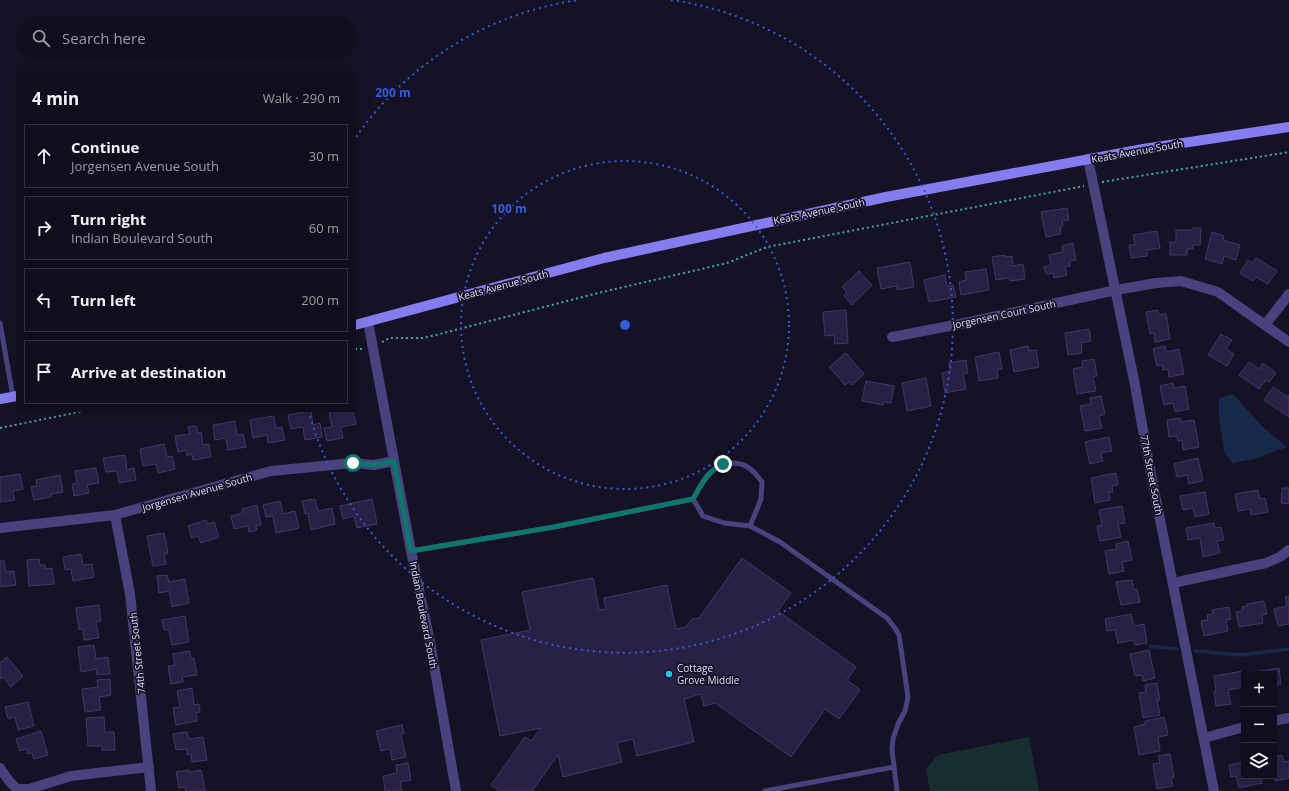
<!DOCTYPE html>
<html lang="en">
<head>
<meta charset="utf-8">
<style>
  :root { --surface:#100e1c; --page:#1e1c29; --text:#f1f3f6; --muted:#9c9ca3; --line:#302e3b }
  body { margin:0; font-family:"Open Sans",sans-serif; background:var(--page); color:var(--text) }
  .controls { position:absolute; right:12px; bottom:12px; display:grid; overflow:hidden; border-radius:0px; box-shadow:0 4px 16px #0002 }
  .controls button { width:36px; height:36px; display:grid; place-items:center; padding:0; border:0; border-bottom:1px solid var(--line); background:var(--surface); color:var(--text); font:20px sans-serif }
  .stop { position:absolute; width:12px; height:12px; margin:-9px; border:3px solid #0f766e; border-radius:50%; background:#fff }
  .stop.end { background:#0f766e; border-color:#fff; box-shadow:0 1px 4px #0008 }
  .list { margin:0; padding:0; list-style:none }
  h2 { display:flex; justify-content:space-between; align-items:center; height:52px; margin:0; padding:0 16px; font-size:17px }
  h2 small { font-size:13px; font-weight:400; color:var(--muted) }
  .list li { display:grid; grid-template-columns:26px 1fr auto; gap:12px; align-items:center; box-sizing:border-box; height:64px; margin:0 8px 8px; padding:0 8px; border:1px solid var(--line); border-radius:0px }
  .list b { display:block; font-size:15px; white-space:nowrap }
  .list p { margin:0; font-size:13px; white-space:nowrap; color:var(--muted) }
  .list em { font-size:13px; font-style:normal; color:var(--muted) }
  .icon { flex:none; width:22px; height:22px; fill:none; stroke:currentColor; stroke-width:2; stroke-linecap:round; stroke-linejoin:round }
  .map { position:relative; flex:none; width:1289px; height:791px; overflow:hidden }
  .search { position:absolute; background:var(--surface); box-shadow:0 4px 16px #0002; left:16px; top:16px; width:340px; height:44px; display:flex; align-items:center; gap:10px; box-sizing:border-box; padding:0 14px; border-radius:22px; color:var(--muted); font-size:15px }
  .panel { position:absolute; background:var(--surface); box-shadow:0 4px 16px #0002; left:16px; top:72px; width:340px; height:340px; border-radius:0px }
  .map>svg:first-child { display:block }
</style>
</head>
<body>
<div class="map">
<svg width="1289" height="791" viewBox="0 0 1289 791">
  <rect width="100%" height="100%" fill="#161225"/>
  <!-- green -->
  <path fill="#162e2f" d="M1029,737L1039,791H930L926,769L938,755Z"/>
  <!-- water -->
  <path fill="#17294a" d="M1233,394L1263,427L1287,447L1254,459L1232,463L1224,451L1219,417V398Z"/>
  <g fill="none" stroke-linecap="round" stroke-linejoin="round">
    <!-- stream -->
    <path stroke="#17294a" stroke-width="3.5" d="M1150,646L1177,649
      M1195,651L1241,655L1289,649"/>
  </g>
  <!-- building -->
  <path fill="#292144" stroke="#43356d" d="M1067,208L1069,220L1062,221L1063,226L1060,227L1061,234L1046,237L1041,212Z
    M1193,228H1201L1200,245H1193V249H1187V255H1170V242H1176V230H1193Z
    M1157,231L1160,248L1147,250V256L1131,258L1129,245H1135L1133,235Z
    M1212,232L1224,236L1223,240L1240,245L1236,260L1224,256L1222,264L1205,259Z
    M1073,243L1076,260L1070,261V266L1065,267L1067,275L1054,278L1053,273L1046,274L1044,267L1051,265L1049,255L1063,252L1062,246Z
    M1005,255V257L1012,256L1013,266L1023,264L1025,279L1010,281L1009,278L996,280L992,257Z
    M1256,258L1277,271L1268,284L1256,277L1253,281L1240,273L1248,260L1253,263Z
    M910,262L914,287L897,290V286L881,289L877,268Z
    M986,269L989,290L961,295L959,282L966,280L965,272Z
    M859,271L872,285L852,305L844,296L847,292L842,287Z
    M945,275L947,286L953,285L956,297L929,302L924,280Z
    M846,310L848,343L835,344L834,335L825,336L823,312Z
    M1158,310L1159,315L1166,314L1170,339L1155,342L1154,333L1150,334L1146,312Z
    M1089,329L1091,341L1081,343L1082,353L1068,355L1065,333Z
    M1221,334L1232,340L1226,349L1234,354L1227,366L1208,355Z
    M1028,346L1029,351L1036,350L1039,367L1014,372L1010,350Z
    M1165,346L1166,352L1179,349L1184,374L1169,377L1168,369L1163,370L1162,365L1157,366L1153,349Z
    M999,352L1002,369H997L998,378L979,381L975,357Z
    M846,353L864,374L852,385L849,382L845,385L829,367Z
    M1094,359L1097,376L1093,377L1096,391L1077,394L1073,369L1083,367L1082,361Z
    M966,360L968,373L963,374L966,389L945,393L942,373L950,371L949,363Z
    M1249,362L1259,369L1263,363L1276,373L1269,382L1266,380L1259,389L1239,375Z
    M926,378L931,406L907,411L902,383Z
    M866,381L894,386L891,403L884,402L883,405L862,401Z
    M1173,383L1174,388L1185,386L1189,409L1175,412L1173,403L1164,405L1160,386Z
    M1273,387L1288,397L1289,395V417L1264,400Z
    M1101,396L1105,414L1099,416L1102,428L1085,431L1080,406L1091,404L1090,398Z
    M311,411L313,425L320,423L322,437L305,440L303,427L291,429L288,415Z
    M334,411H353L356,424L341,427L343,438L327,441L324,428L332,427L329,412Z
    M274,416L276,428L282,427L285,440L268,443L267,435L253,438L250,420Z
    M1180,418L1181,422L1194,420L1199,447L1183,450L1182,440L1178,441L1177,436L1169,437L1167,420Z
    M235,421L237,435L243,434L246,447L228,450L226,438L215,440L213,425Z
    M196,426L198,433L201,432L203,445L209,444L211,457L193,460L192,454L187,456L186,450L178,452L175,436L190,434L188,427Z
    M1109,437L1112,451L1101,453L1103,461L1090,464L1085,442Z
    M164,444L167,457L172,456L175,469L158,473L156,464L143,466L140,449Z
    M125,455L127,470L134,468L136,480L119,483L117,471L106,472L103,458Z
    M1198,458L1203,481L1189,484L1187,475L1177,477L1174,464Z
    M96,468L99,483L87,485L89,493L74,496L72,484L77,483L75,471Z
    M1116,473L1118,485L1112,486L1113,492H1109L1110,500L1095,503L1091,478Z
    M20,474L23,489L13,491L15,500L0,502V477Z
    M60,475L63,492L51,494V497L34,500L31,487L37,486L36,480Z
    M1282,488H1289V504L1281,503Z
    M1258,490L1260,499L1265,498L1268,512L1251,515L1250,509L1238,511L1235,494Z
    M1205,492L1209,514L1195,517L1193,508L1183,510L1180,496Z
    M315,499L318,511L332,508L335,524L311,530L308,513L305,514L302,501Z
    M372,499L377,524L357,528L354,516L343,519L340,506Z
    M280,501L283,514L295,511L299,528L276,533L273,516L266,517L263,505Z
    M257,505L261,525L256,526L257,530L249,532L248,526L234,529L231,516L243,513L242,509Z
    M1122,506L1125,523L1118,524L1121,537L1100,541L1097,526L1102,525L1099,510Z
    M206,520L208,524L214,522L219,537L201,543L198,536L192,538L188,526Z
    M1214,523L1215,528L1221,527L1224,540L1217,541L1220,553L1203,557L1200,538L1188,540L1186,528Z
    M164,533L168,553L164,554L166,564L153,566L147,536Z
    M1128,541L1132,560L1122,562L1124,571L1109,574L1105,551L1117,549L1116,544Z
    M81,554L83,565L92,564L94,577L73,581L71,569L65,570L63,557Z
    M742,558L791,593L778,611L856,667L847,680L860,690L839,719L825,709L791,757L715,703L704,706L701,694L684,699L694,742L637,756L633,739L617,743L622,762L563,777L558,755L532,791H500L491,785L525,737L531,741L541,728L500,736L481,640L530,630L522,592L593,578L599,610L606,609L604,598L667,585L676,629L686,627L692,619L699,618Z
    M39,559L40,565H45V569L52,568L54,584L29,586L27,560Z
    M0,561H4L6,572L14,571L16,585L0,587Z
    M167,575L169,582L185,579L189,603L172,607L169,591L159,593L157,576Z
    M1132,580L1134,590L1137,589L1140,602L1121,605L1116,582Z
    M1289,596V624L1278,626L1274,609L1287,606L1285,597Z
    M1264,601L1267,614L1262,615L1263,623L1239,627L1236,612L1242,611V607L1248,606L1247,604Z
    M99,605L101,621L96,622L99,638L84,640L83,629L79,630L76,608Z
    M1229,607L1231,619L1226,620L1228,631L1204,636L1201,621L1208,620L1207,615L1213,614L1212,610Z
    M1131,614L1134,626L1144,624L1147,643L1135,645L1134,640L1118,643L1115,630L1107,631L1105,619Z
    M185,616L189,642L172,645L169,630H164L162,620Z
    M94,645L96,659L108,657L110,674L97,675L96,669L81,672L78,647Z
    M1149,650L1155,678L1143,681L1142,675L1135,676L1130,654Z
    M190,651L191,659L194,658L197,675L182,677L183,682L171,684L168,666L175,665L173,654Z
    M7,657L23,676L11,687L3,677L0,679V663Z
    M1279,668L1281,684L1274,686V674H1256L1255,672Z
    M1243,671L1244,687L1228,690L1231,704L1216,706L1214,691H1216L1214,676Z
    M110,679L111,695L99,697L101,710L85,712L82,689L98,687L97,680Z
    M1157,683L1160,700H1157L1160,715L1143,718L1139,693L1146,692L1145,685Z
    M192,688L194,705L199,704L200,712L196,713L197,721L176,725L173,708L180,707L177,691Z
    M28,702L34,726L18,730L15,717L8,719L5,707Z
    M104,717L105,732H114L115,750H102V746H88L86,718Z
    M1164,717L1168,735L1158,737L1160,751L1139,755L1134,727L1145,724V721Z
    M402,725L404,733L401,734L406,757L392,760L390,749L381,751L376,731Z
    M41,731L48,755L34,759L32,753L28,754L27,749L20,751L16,739Z
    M187,732L189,739L203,737L207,760L192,762L191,754L187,755V749L176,750L173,734Z
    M1170,754L1174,777L1171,778L1173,786L1157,789L1153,764L1160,763L1158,756Z
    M1282,755L1284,762L1289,761V778L1275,781L1274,757Z
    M1244,762V776H1261L1262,783L1239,788L1236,776L1231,777L1229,765Z
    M408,763L411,780L400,782L402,791H385L383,776L397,773L396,765Z
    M189,770L190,772L201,770L205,791H186L185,787L179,788L176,772Z"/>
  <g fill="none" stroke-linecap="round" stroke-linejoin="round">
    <!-- path -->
    <path stroke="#3faba9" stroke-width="2" stroke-dasharray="2 3" stroke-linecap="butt" d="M1102,182L1289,152
      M382,342L389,338H423L436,335L594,294L727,263L767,247L1084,186
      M355,349H364
      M0,428L84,411"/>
    <!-- service -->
    <path stroke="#48437f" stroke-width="5" d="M0,323L13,397
      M750,526L761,499L762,482C758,477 754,471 749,468C744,464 738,463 731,463C710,465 702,482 693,499L703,516L724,523L750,526L780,542L887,618L895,628L899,635L908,697L905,711L898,724L893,739L892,750L897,791
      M411,551L554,527L693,499
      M765,791L894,767"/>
    <!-- minor -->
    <path stroke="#48437f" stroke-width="10" d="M1088,159L1134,380L1150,469L1214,791
      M1265,325L1289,294
      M892,337L960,324L1116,290L1156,283L1181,281L1218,292L1289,342
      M115,515L130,594L151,791
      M0,528L115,515L271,471L353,463L374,465L394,461
      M1173,583L1266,563L1280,557L1289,550
      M1274,721L1289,718
      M1204,738L1244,727
      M0,768L9,781L17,789H29L71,776L149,767"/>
    <!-- tertiary -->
    <path stroke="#48437f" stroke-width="10" d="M368,322L411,551L430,642L456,791"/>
    <!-- secondary -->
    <path stroke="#857def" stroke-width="10" d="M355,325L604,258L886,197L1143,149L1289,127
      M0,399L17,396"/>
  </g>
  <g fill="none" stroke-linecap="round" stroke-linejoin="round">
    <!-- route -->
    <path stroke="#0f766e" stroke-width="5" d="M353,463L374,465L394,461L411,551L554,527L693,499C702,484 707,472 723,464"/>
  </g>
  <!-- distance rings -->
  <g fill="none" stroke="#305cdc" stroke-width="2" stroke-dasharray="2 4">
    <circle cx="625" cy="325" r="164"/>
    <path d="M356 137A328 328 0 0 1 579 0M671 0A328 328 0 1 1 309 413"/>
  </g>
  <!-- markers -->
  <circle fill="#1ec7e4" stroke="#161225" stroke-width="1.5" cx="669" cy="674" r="4"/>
  <g text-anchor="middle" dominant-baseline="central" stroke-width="3.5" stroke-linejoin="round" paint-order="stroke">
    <!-- street labels -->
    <g font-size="10" fill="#e0dbfb" stroke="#161225">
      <text transform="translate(1137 151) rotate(-10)">Keats Avenue South</text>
      <text transform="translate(819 211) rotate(-12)">Keats Avenue South</text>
      <text transform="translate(503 285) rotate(-15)">Keats Avenue South</text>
      <text transform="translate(1004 314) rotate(-12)">Jorgensen Court South</text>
      <text transform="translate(1152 475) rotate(79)">77th Street South</text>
      <text transform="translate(197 492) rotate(-16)">Jorgensen Avenue South</text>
      <text transform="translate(424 615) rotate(79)">Indian Boulevard South</text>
      <text transform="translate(137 653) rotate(-96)">74th Street South</text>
    </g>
    <!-- poi labels -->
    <g font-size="10" fill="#e0dbfb" stroke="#161225" text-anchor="start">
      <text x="677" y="668">Cottage<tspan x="677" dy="12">Grove Middle</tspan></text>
    </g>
  </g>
  <circle cx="625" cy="325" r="6" fill="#305cdc" stroke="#161225" stroke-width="2"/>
  <g font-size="12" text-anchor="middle" font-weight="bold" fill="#305cdc" stroke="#161225" stroke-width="3.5" stroke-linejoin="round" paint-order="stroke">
    <text x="393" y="97">200 m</text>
    <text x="509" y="213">100 m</text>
  </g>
</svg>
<div class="controls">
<button>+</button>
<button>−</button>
<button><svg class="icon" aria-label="layers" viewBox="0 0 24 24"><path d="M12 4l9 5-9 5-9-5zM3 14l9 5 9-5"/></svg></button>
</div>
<div class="stop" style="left:353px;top:463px"></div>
<div class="stop end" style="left:723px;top:464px"></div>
<div class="search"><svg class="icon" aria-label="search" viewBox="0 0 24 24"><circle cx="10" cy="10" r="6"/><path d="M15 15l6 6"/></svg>Search here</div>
<section class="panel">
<h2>4 min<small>Walk · 290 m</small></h2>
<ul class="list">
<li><svg class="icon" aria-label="ahead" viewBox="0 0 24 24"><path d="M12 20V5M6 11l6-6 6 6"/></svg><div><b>Continue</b><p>Jorgensen Avenue South</p></div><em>30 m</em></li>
<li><svg class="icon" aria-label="right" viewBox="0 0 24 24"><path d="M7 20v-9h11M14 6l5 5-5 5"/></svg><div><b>Turn right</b><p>Indian Boulevard South</p></div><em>60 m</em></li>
<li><svg class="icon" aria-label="left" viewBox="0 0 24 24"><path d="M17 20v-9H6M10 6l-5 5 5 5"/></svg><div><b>Turn left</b></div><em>200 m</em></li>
<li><svg class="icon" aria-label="arrive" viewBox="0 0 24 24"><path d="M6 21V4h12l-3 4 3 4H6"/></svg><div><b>Arrive at destination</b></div></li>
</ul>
</section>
</div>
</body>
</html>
